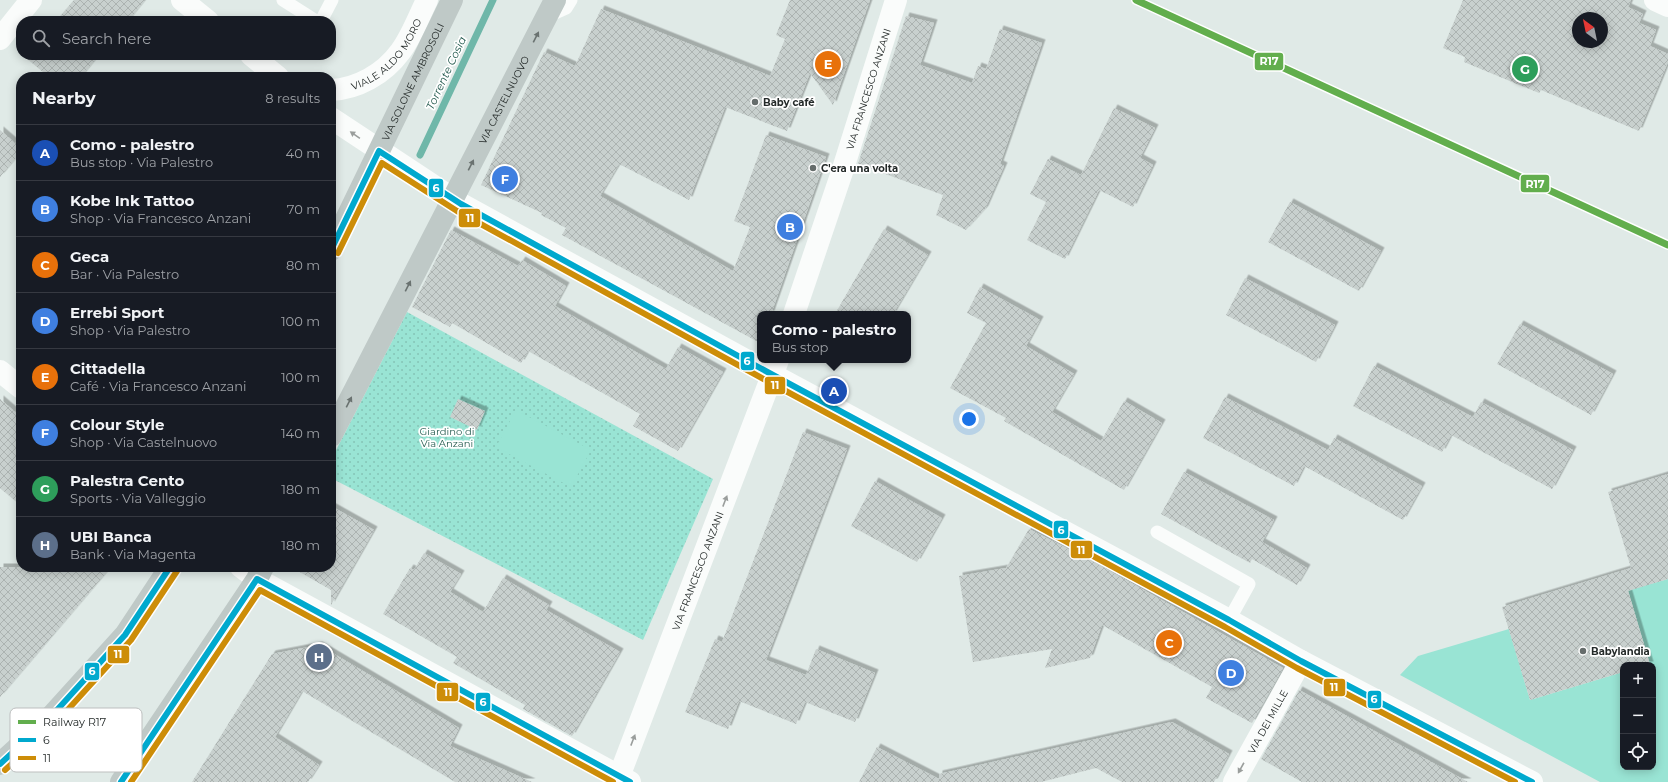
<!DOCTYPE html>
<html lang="en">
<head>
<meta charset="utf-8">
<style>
  :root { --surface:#171b24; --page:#242831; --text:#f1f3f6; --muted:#9ea1a6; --line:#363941; --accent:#1a73e8 }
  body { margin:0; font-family:Montserrat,sans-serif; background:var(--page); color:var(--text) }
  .controls { position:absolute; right:12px; bottom:12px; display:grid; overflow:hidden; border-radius:8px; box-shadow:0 2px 10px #0003 }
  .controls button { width:36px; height:36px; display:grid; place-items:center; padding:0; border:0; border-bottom:1px solid var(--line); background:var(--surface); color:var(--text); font:20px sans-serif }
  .compass { position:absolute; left:1572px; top:12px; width:36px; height:36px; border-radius:50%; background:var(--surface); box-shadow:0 2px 10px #0003; rotate:327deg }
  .you { position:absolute; left:969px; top:419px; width:14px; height:14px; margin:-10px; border:3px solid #fff; border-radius:50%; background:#1a73e8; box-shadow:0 0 0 6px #1a73e833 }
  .badge { display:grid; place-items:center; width:26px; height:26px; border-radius:50%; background:var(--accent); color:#fff; font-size:13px; font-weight:700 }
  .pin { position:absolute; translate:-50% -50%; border:2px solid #fff; box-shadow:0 1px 4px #0006 }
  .popup { position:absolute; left:757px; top:311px; width:154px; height:52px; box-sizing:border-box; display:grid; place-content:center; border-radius:8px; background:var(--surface); filter:drop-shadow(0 1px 3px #0005); font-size:13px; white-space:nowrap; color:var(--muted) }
  .popup b { font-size:15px; color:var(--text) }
  .popup::after { content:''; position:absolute; left:50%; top:100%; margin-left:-8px; border:8px solid transparent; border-top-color:var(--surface) }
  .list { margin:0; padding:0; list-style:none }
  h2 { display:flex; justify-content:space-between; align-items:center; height:52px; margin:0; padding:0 16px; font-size:17px }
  h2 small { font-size:13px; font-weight:400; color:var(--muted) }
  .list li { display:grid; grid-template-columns:26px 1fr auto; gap:12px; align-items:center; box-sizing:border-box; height:56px; padding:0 16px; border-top:1px solid var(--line) }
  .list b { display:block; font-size:15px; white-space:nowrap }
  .list p { margin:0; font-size:13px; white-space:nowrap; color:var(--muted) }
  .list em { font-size:13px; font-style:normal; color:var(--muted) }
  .icon { flex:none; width:22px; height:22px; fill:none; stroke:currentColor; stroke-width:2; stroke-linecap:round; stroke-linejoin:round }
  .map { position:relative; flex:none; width:1668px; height:782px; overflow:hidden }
  .search { position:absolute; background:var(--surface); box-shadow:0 2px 10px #0003; left:16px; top:16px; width:320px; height:44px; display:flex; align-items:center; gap:10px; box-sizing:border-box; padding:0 14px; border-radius:16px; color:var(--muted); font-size:15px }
  .panel { position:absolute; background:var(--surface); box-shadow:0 2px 10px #0003; left:16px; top:72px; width:320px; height:500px; border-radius:16px }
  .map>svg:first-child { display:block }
</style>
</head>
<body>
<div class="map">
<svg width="1668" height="782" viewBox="0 0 1668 782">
  <defs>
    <pattern id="park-dots" width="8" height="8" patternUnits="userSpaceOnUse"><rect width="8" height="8" fill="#99e4d4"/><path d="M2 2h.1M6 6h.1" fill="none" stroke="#84c4b6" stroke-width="1.8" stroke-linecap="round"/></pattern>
    <pattern id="building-cross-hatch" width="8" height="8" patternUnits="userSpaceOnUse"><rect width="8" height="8" fill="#c8d0ce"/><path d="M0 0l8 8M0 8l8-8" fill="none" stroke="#acb3b1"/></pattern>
    <filter id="shadow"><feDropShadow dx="3.5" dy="-3.5" stdDeviation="0" flood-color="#0004"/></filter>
  </defs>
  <rect width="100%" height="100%" fill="#e0eae7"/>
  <!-- park -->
  <path fill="url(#park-dots)" d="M407,312L713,479L643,640L331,478V460Z"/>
  <!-- garden -->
  <path fill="#99e4d4" d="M516,410L591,450L571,487L496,447Z
    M1668,579V782H1600L1400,675L1418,656L1509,629L1530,700L1623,672V767H1653V665H1647L1650,664L1628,590Z"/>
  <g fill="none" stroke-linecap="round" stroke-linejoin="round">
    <!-- stream -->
    <path stroke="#6fb7a9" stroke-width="7" d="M420,155L493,0"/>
  </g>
  <!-- building -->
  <path fill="url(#building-cross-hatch)" fill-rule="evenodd" filter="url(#shadow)" d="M74,0H145L128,21H56Z
    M790,0H870L833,105L810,73L787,131L725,107L689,200L619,164L600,196L733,271L750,227L734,221L766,135L826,157L771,314H760V343L562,235L566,228L541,215L542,213L481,185L544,52L575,66L601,9L770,76L785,39L776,35Z
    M1463,0H1631L1628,7L1643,14L1639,23L1656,30L1650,46L1668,54V62L1639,131L1541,90L1539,93L1464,62L1465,57L1443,48ZM1578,18H1602V42H1578Z
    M906,16L934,23L920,65L972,83L978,66L986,69L1000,29L1042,43L1000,164L1004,166L985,209L966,230L936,215L943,195L858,164Z
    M28,55H99L81,77H49L26,58Z
    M1114,108L1155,128L1140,158L1153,165L1133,207L1099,190L1065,259L1027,240L1046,202L1030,194L1048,159L1081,175Z
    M0,130L21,148V152L0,177Z
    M1290,202L1381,251L1359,291L1268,242Z
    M884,229L928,255L893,314H835Z
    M451,230L518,266L522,260L566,286L555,306L666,369L678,347L723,372L678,451L633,426L640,414L528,351L521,363L452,323L450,327L412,307Z
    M1245,278L1335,325L1316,362L1226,315Z
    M980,287L1040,320L1026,346L1074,374L1052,412L1101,441L1124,401L1162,423L1124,490L1004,421L1006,418L950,388L986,323L967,313Z
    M1520,324L1613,374L1591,415L1497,364Z
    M1374,366L1473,417L1481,402L1573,450L1552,489L1451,435L1442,452L1353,406Z
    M1225,397L1328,450L1334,438L1422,486L1403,520L1304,466L1294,486L1203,438Z
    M0,399L21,417V506L0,488Z
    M458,399L485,411L477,430L450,417Z
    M803,432L847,449L766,660L806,675L816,649L875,673L855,722L805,702L796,724L739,701L728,729L685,712L715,639L722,642Z
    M1184,472L1274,520L1262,542L1307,568L1297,585L1252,559L1250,563L1161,514Z
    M1668,474V579L1628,591L1650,665H1623V672L1530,700L1502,607L1631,568L1608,492Z
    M875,481L942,518L917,562L851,526Z
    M331,506L374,530L331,605V590L291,567H331Z
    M1029,529L1090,560L1283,668L1252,723L1206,698L1212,687L1102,625L1090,658L1045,668L1052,649L973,662L959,576L1006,568Z
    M424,553L461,574L450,592L483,612L503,578L549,605L546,610L620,652L572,736L523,709L525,705L453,663L457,657L383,614L410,568L414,570Z
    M0,567H111L0,697Z
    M319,645L459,728L450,746L532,782H455L302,691L275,737L319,765L308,782H192L272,654Z
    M1299,690L1358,722L1468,782H1302L1261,759Z
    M1172,722L1229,754L1214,782H1122L1096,768L1041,782H859L877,747L939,779V774Z"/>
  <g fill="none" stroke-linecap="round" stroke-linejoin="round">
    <!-- service -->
    <path stroke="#fafcfb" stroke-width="13" d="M283,0L316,21
      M546,17L566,8L571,0
      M321,21L332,0
      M1157,532L1249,584L1229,620"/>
    <!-- minor -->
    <g stroke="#fafcfb" stroke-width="22">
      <path d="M182,0L208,21"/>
      <path d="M0,39L31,0"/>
      <path d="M251,55L278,77"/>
      <path id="s1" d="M331,90C357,89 384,74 400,52C411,38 419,16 427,0"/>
      <path d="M331,118L461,204L773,375L1229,620L1301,661L1532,782"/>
      <path id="s2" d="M794,314L842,172L896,0"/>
      <path d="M0,371L21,388"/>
      <path d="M241,567L257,579L630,782"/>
      <path id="s3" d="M617,782L778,360"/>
      <path id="s4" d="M1234,782L1301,661"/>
    </g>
    <!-- tertiary -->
    <path stroke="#fafcfb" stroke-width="22" d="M1655,0L1668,6"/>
    <!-- primary -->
    <g stroke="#bfc9c7" stroke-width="22">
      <path id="s5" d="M331,250L452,0"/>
      <path id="s6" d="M331,436L555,0"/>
      <path d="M0,764L47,721L125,635L170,567"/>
      <path d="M121,782L257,579L263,567"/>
    </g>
    <!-- bus-1 casing -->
    <g stroke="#fff" stroke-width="9">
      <path id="bus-1" d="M331,250L379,151L461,204L773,375L1229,620L1301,661L1532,782
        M0,764L47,721L125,635L170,567
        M121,782L257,579L630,782"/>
    </g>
    <!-- bus-2 casing -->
    <g stroke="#fff" stroke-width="9">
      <path id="bus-2" d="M338,253L382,163L457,211L769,382L1225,627L1297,668L1515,782
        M5,770L53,726L131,640L177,571
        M131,782L260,590L613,782"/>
    </g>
    <!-- bus-1 -->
    <use href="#bus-1" stroke="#00a9ce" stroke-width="6"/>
    <!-- bus-2 -->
    <use href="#bus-2" stroke="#cd8d08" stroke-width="6"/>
    <!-- rail-1 casing -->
    <g stroke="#fff" stroke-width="10">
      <path id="rail-1" d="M1136,0L1668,245"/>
    </g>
    <!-- rail-1 -->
    <use href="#rail-1" stroke="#62ae4d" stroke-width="7"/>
  </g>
  <!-- one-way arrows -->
  <defs><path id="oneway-solid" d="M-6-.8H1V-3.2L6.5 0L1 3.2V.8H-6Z"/></defs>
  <g fill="#6a7270">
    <use href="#oneway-solid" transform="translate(536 37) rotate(-63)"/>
    <use href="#oneway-solid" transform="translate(471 165) rotate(-63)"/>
    <use href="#oneway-solid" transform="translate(408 286) rotate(-63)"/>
    <use href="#oneway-solid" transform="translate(349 402) rotate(-63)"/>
  </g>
  <g fill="#9a9e9c">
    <use href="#oneway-solid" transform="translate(355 135) rotate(-145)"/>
    <use href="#oneway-solid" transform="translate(725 501) rotate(-69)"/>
    <use href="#oneway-solid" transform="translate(633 740) rotate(-69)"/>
    <use href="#oneway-solid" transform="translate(1241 768) rotate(119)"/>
  </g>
  <!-- markers -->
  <g fill="#666d6c" stroke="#fff" stroke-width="1.5">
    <circle cx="755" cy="102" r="4"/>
    <circle cx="813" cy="168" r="4"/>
    <circle cx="1583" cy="651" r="4"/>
  </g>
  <g text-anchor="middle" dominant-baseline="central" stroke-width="3.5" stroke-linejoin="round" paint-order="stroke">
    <!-- street labels -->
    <g font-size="10" fill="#242a29" stroke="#fff">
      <text stroke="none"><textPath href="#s1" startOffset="70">VIALE ALDO MORO</textPath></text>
      <text stroke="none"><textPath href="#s5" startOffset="187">VIA SOLONE AMBROSOLI</textPath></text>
      <text stroke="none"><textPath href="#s2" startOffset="237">VIA FRANCESCO ANZANI</textPath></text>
      <text stroke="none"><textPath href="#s6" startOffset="378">VIA CASTELNUOVO</textPath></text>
      <text stroke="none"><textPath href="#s3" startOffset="226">VIA FRANCESCO ANZANI</textPath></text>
      <text stroke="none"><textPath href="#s4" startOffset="69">VIA DEI MILLE</textPath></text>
    </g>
    <!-- poi labels -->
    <g font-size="10" font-weight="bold" fill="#242a29" stroke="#fff" text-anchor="start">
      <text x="763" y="102">Baby café</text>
      <text x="821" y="168">C'era una volta</text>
      <text x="1591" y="651">Babylandia</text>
    </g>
    <!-- park labels -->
    <g font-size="10" fill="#295f53" stroke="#fff">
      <text x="447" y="431">Giardino di<tspan x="447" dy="12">Via Anzani</tspan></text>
    </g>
    <!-- water labels -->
    <g font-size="11" font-style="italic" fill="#21584c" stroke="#fff">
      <text transform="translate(446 73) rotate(-65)">Torrente Cosia</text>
    </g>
  </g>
  <!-- legend -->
  <rect x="10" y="708" width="132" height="64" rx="6" fill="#fff" stroke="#bdbfbf" stroke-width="1"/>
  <rect x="18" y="720" width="18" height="4" fill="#62ae4d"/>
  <rect x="18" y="738" width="18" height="4" fill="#00a9ce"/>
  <rect x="18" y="756" width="18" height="4" fill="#cd8d08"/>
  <g font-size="11" fill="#242a29">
    <text x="43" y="726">Railway R17</text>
    <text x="43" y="744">6</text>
    <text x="43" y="762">11</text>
  </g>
  <g stroke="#fff" stroke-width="1.5">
    <rect x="1254" y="52" width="30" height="19" rx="4" fill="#62ae4d"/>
    <rect x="1520" y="174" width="30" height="19" rx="4" fill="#62ae4d"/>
    <rect x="428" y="178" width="16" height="20" rx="4" fill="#00a9ce"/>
    <rect x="458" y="208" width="23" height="20" rx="4" fill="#cd8d08"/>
    <rect x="740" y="351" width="15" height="20" rx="4" fill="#00a9ce"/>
    <rect x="764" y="376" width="22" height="19" rx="4" fill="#cd8d08"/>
    <rect x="1053" y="520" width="16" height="19" rx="4" fill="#00a9ce"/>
    <rect x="1070" y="540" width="23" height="19" rx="4" fill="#cd8d08"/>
    <rect x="107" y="645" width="23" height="19" rx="4" fill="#cd8d08"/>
    <rect x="84" y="662" width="16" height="19" rx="4" fill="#00a9ce"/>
    <rect x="1323" y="678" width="23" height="19" rx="4" fill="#cd8d08"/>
    <rect x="436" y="682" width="23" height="20" rx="4" fill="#cd8d08"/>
    <rect x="1367" y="690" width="15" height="19" rx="4" fill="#00a9ce"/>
    <rect x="475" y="692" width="16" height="20" rx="4" fill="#00a9ce"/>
  </g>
  <g font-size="11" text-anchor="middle" font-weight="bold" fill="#fff">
    <text x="1269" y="65">R17</text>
    <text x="1535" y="188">R17</text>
    <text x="436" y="192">6</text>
    <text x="470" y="222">11</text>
    <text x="747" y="365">6</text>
    <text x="775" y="389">11</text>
    <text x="1061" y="534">6</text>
    <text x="1081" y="554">11</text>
    <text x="118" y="658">11</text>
    <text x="92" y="675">6</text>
    <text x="1334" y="691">11</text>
    <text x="448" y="696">11</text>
    <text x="1374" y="703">6</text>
    <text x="483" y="706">6</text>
  </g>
</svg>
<div class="controls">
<button>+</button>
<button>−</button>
<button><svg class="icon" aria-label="locate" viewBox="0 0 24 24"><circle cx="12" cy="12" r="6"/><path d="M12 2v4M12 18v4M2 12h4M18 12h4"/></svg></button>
</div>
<svg class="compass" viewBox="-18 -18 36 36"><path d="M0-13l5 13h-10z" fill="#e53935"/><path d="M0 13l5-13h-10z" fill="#9ea1a6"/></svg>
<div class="you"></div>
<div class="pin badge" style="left:834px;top:391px;background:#1a4fb4">A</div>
<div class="popup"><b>Como - palestro</b>Bus stop</div>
<div class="pin badge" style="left:790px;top:227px;background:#3f7fe0">B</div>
<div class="pin badge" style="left:1169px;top:643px;background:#e8710a">C</div>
<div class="pin badge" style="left:1231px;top:673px;background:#3f7fe0">D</div>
<div class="pin badge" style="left:828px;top:64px;background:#e8710a">E</div>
<div class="pin badge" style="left:505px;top:179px;background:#3f7fe0">F</div>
<div class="pin badge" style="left:1525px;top:69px;background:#2e9e5b">G</div>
<div class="pin badge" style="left:319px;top:657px;background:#5c6f8a">H</div>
<div class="search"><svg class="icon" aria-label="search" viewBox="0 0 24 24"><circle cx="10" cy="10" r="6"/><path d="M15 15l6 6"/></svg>Search here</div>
<section class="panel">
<h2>Nearby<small>8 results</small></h2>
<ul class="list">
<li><span class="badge" style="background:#1a4fb4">A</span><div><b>Como - palestro</b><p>Bus stop · Via Palestro</p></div><em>40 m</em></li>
<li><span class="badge" style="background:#3f7fe0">B</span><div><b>Kobe Ink Tattoo</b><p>Shop · Via Francesco Anzani</p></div><em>70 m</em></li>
<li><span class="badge" style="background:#e8710a">C</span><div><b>Geca</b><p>Bar · Via Palestro</p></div><em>80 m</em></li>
<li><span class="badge" style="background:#3f7fe0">D</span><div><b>Errebi Sport</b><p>Shop · Via Palestro</p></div><em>100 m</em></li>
<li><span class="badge" style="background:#e8710a">E</span><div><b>Cittadella</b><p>Café · Via Francesco Anzani</p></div><em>100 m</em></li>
<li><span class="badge" style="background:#3f7fe0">F</span><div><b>Colour Style</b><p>Shop · Via Castelnuovo</p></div><em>140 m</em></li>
<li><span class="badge" style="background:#2e9e5b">G</span><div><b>Palestra Cento</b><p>Sports · Via Valleggio</p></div><em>180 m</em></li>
<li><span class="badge" style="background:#5c6f8a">H</span><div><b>UBI Banca</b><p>Bank · Via Magenta</p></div><em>180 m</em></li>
</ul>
</section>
</div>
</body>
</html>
